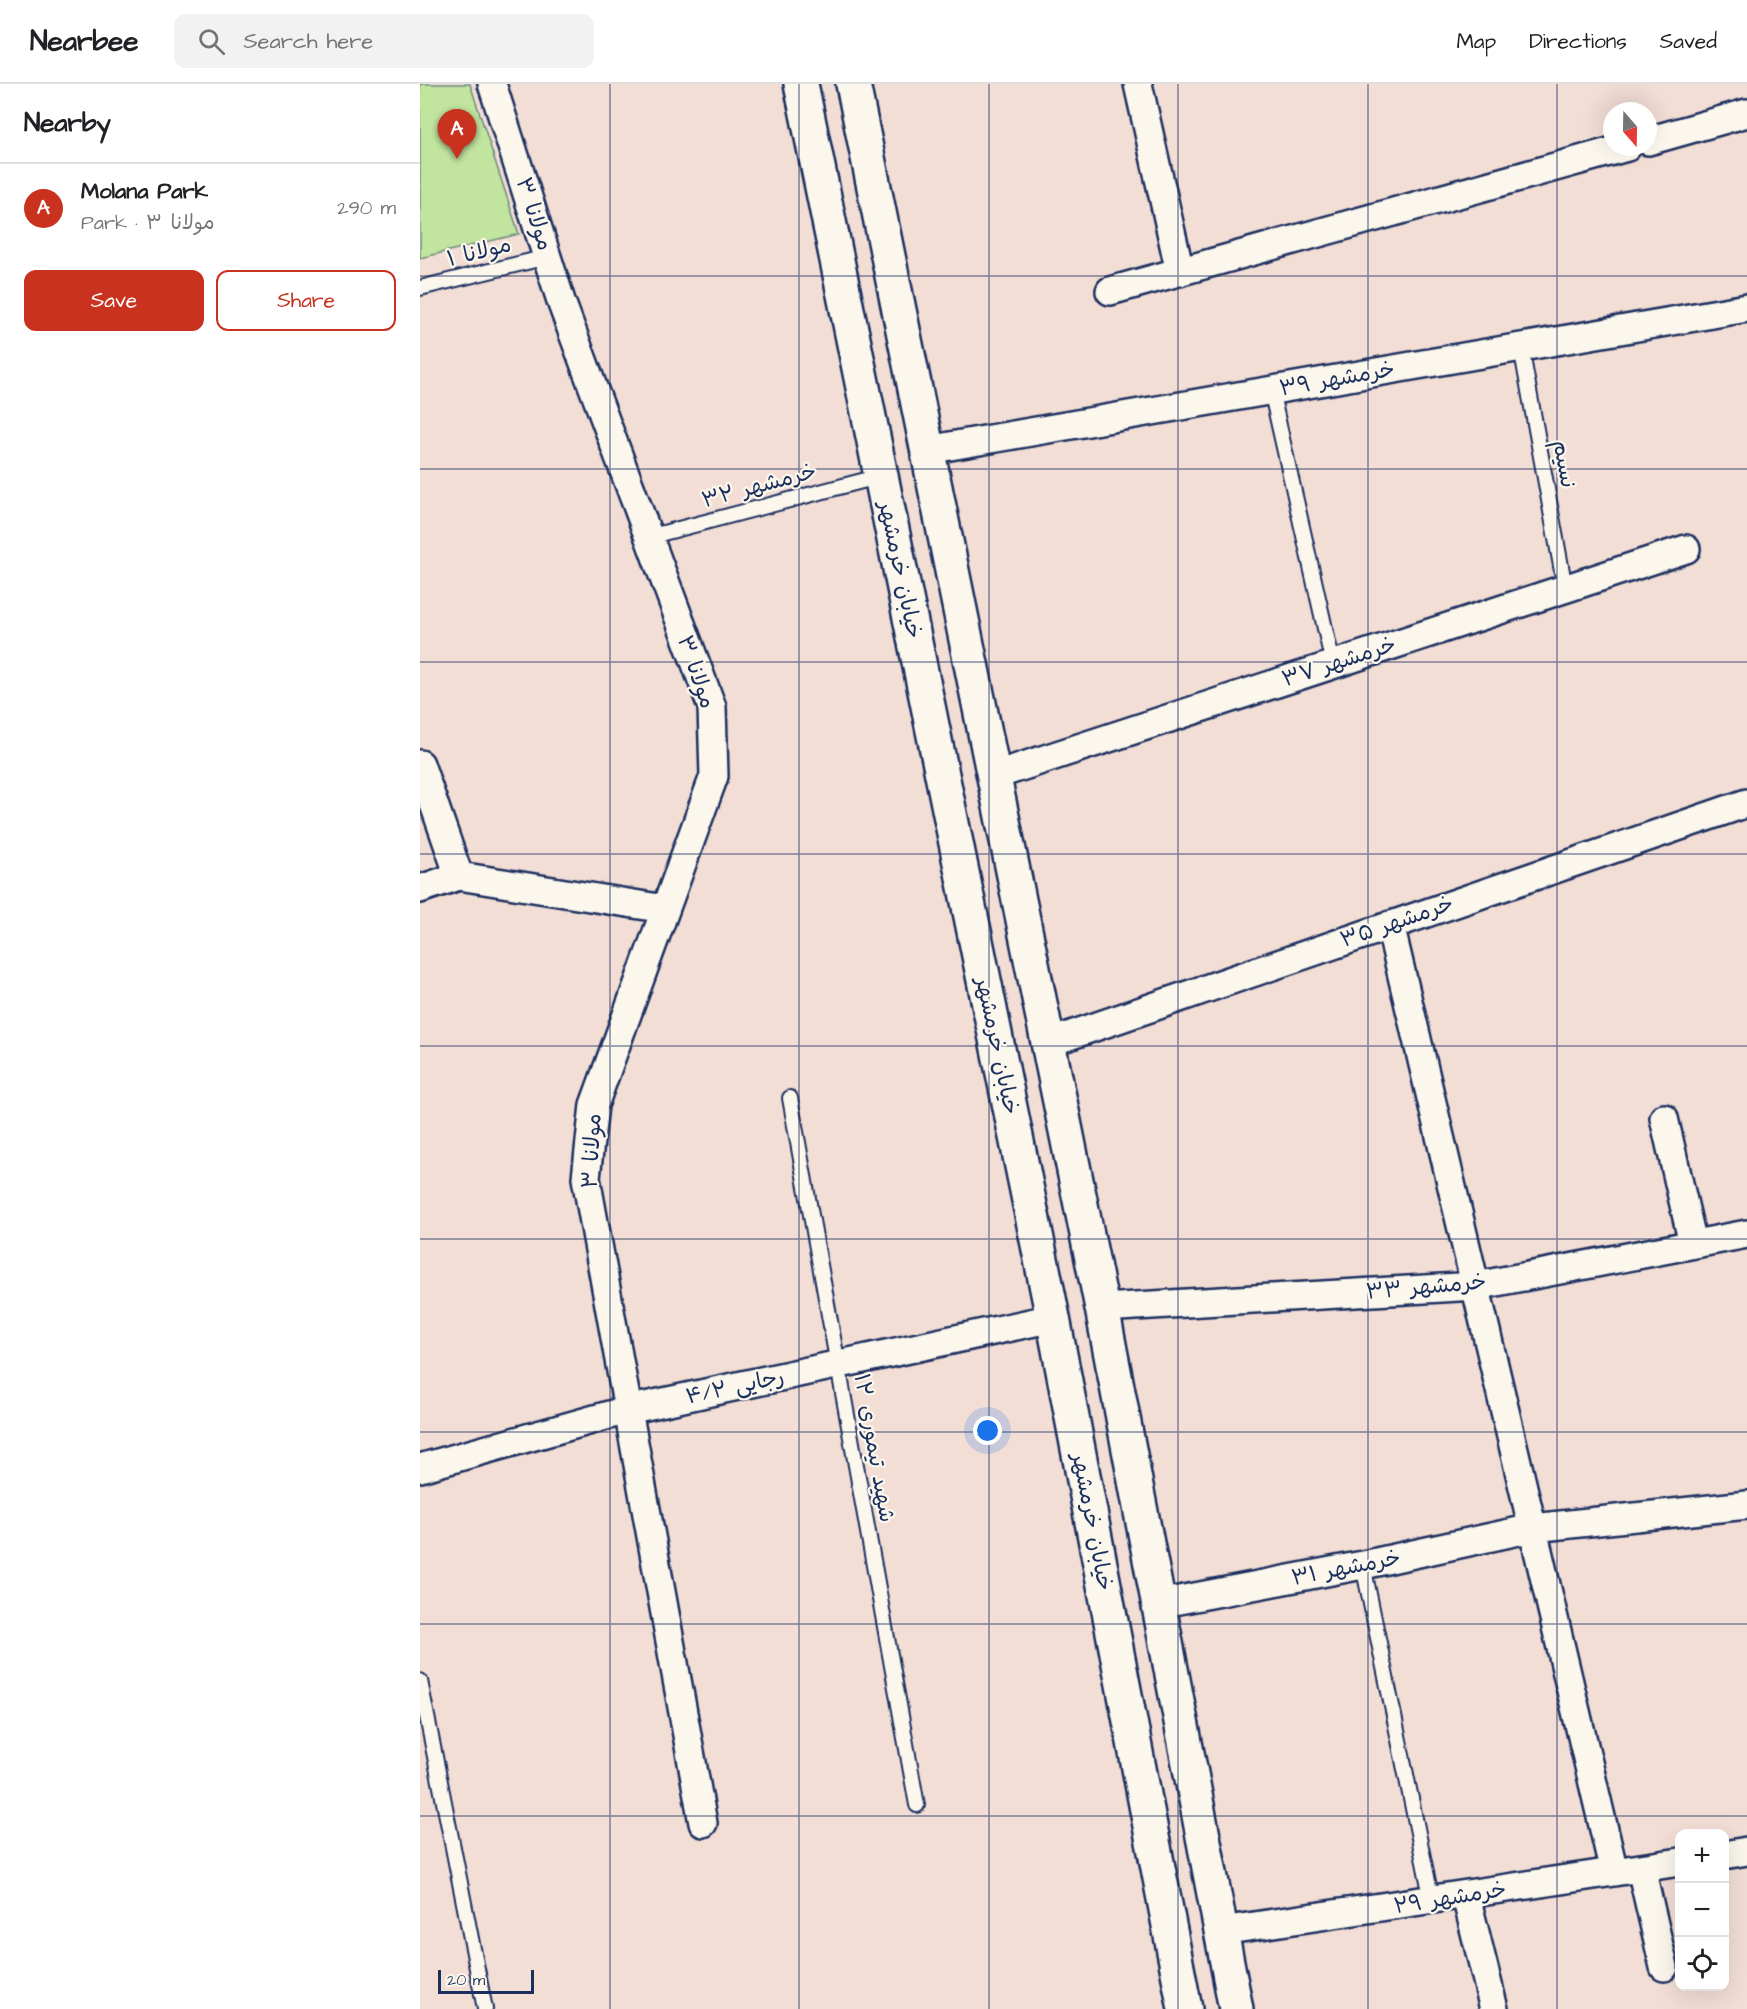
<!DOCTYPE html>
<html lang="en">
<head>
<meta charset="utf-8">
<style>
  :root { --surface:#fff; --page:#f2f2f2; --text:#202124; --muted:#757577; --line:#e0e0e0; --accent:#c8321e }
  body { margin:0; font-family:"Architects Daughter","Playpen Sans Arabic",sans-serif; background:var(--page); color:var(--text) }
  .controls { position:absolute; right:18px; bottom:18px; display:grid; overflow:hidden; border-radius:12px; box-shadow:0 6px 24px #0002 }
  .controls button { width:54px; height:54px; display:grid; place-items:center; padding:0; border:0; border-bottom:2px solid var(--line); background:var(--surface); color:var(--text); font:30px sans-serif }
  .compass { position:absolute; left:1183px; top:18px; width:54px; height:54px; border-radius:50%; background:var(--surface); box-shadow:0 6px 24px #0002; rotate:160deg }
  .scale { position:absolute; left:18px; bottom:15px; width:96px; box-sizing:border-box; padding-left:6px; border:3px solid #1b2f5e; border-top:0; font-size:16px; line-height:21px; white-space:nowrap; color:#1b2f5e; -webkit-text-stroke:4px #fbf7ec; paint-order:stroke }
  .you { position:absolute; left:568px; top:1347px; width:21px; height:21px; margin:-15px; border:4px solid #fff; border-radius:50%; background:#1a73e8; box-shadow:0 0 0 9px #1a73e833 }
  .badge { display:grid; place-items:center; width:39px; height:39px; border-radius:50%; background:var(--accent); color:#fff; font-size:20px; font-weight:700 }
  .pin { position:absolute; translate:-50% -50px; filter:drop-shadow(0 2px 3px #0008) }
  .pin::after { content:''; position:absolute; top:32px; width:21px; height:18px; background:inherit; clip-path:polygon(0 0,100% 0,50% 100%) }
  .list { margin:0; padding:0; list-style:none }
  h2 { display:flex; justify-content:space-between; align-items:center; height:78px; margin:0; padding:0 24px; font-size:26px }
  h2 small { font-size:20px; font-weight:400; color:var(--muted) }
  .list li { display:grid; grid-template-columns:39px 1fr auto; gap:18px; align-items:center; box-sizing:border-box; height:90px; padding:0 24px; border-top:2px solid var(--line) }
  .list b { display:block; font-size:22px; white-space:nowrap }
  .list p { margin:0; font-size:20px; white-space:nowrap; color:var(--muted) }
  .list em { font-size:20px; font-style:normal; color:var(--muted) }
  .actions { display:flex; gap:12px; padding:18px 24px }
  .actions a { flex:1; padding:14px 0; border:2px solid var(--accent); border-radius:12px; text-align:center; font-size:21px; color:var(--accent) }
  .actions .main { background:var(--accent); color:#fff }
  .icon { flex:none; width:33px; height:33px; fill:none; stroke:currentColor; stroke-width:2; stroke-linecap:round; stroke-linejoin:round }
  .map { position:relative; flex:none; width:1327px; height:1925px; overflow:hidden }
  header { display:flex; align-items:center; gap:36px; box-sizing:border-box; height:84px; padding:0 30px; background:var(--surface); border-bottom:2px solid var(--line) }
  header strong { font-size:28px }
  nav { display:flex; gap:33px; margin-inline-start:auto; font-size:21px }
  .search { width:420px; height:54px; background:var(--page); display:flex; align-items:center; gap:15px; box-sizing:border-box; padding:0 21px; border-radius:12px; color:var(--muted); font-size:22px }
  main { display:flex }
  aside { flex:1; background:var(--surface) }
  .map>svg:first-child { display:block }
</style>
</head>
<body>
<header>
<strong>Nearbee</strong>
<div class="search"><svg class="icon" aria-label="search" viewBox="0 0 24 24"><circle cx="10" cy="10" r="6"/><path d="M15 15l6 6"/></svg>Search here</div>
<nav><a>Map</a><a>Directions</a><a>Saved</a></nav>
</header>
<main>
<aside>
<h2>Nearby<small></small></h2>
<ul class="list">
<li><span class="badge">A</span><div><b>Molana Park</b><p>Park · مولانا ۳</p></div><em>290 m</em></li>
</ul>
<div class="actions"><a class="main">Save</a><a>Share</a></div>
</aside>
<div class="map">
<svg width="1327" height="1925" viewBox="0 0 1327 1925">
  <rect width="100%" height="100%" fill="#f3ded6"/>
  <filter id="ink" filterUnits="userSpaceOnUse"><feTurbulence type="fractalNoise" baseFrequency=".0167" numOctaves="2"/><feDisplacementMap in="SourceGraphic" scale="12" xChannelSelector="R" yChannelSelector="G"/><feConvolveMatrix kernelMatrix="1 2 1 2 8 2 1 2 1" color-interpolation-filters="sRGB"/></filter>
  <g filter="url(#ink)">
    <!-- green -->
    <path fill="#c1e49e" stroke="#6e8a7e" stroke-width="1.5" d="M0,0H50L99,150L0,174Z"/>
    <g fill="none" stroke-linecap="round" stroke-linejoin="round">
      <!-- lane casing -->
      <g stroke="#1b2f5e" stroke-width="18">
        <path id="lane" d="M0,204L127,173
          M1101,263L1145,504
          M851,306L913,580
          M228,453L461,392
          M370,1014L497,1721
          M943,1481L1012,1817
          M0,1597L65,1925"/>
      </g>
      <!-- street casing -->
      <g stroke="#1b2f5e" stroke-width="32">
        <path id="street" d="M72,0L142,220L292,623L294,692L174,1021L166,1094L283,1739
          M718,0L760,188
          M1228,57L1327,29
          M690,207L1207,63
          M507,366L1327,224
          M0,680L39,792L245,825
          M573,692L1266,465
          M0,805L39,792
          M970,841L1194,1788
          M628,959L1327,719
          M1244,1034L1273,1160
          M682,1224L1056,1202L1327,1150
          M0,1384L207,1326L633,1234
          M738,1520L943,1481L1113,1444L1327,1421
          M1304,1771L1327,1767
          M1221,1784L1244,1883
          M1046,1812L1074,1925
          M801,1847L1260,1778"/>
      </g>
      <!-- secondary casing -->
      <g stroke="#1b2f5e" stroke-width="38">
        <path id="secondary" d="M381,0L633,1234L765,1925
          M433,0L682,1224L816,1925"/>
      </g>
      <!-- lane -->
      <use href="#lane" stroke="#fbf7ec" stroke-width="14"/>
      <!-- street -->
      <use href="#street" stroke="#fbf7ec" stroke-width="27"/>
      <!-- secondary -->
      <use href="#secondary" stroke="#fbf7ec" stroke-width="33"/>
    </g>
  </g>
  <!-- grid -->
  <path fill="none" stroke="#1b2f5e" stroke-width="1.5" stroke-opacity="0.55" d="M190,0V1925M379,0V1925M569,0V1925M758,0V1925M948,0V1925M1137,0V1925M0,192H1327M0,385H1327M0,578H1327M0,770H1327M0,962H1327M0,1155H1327M0,1348H1327M0,1540H1327M0,1732H1327"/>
  <g text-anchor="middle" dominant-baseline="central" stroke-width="4.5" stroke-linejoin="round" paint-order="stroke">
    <!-- street labels -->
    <g font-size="22" fill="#1b2f5e" stroke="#fbf7ec">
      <text transform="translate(114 130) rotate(72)">مولانا ۳</text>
      <text transform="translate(59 168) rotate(-14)">مولانا ۱</text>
      <text transform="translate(917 295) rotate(-10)">خرمشهر ۳۹</text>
      <text transform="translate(1144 380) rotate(80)">نسیم</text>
      <text transform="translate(339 402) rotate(-15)">خرمشهر ۳۲</text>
      <text transform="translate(480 486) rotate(78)">خیابان خرمشهر</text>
      <text transform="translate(919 578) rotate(-18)">خرمشهر ۳۷</text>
      <text transform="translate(276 588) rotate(71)">مولانا ۳</text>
      <text transform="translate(977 838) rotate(-19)">خرمشهر ۳۵</text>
      <text transform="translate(577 962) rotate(78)">خیابان خرمشهر</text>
      <text transform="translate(172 1067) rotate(-87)">مولانا ۳</text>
      <text transform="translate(1006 1203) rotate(-5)">خرمشهر ۳۳</text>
      <text transform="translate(315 1303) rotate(-12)">رجایی ۴/۲</text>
      <text transform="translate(454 1364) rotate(80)">شهید تیموری ۱۲</text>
      <text transform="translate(672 1438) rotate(79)">خیابان خرمشهر</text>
      <text transform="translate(926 1484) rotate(-11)">خرمشهر ۳۱</text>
      <text transform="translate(1030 1814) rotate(-9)">خرمشهر ۲۹</text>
    </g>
  </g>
</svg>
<div class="controls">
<button>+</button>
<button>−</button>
<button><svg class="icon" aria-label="locate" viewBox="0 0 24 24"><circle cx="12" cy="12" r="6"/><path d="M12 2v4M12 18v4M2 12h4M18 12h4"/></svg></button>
</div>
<svg class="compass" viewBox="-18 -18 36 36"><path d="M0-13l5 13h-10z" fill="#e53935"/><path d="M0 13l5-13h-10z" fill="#757577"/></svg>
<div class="scale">20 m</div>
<div class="you"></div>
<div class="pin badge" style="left:37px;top:75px">A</div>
</div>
</main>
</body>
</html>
